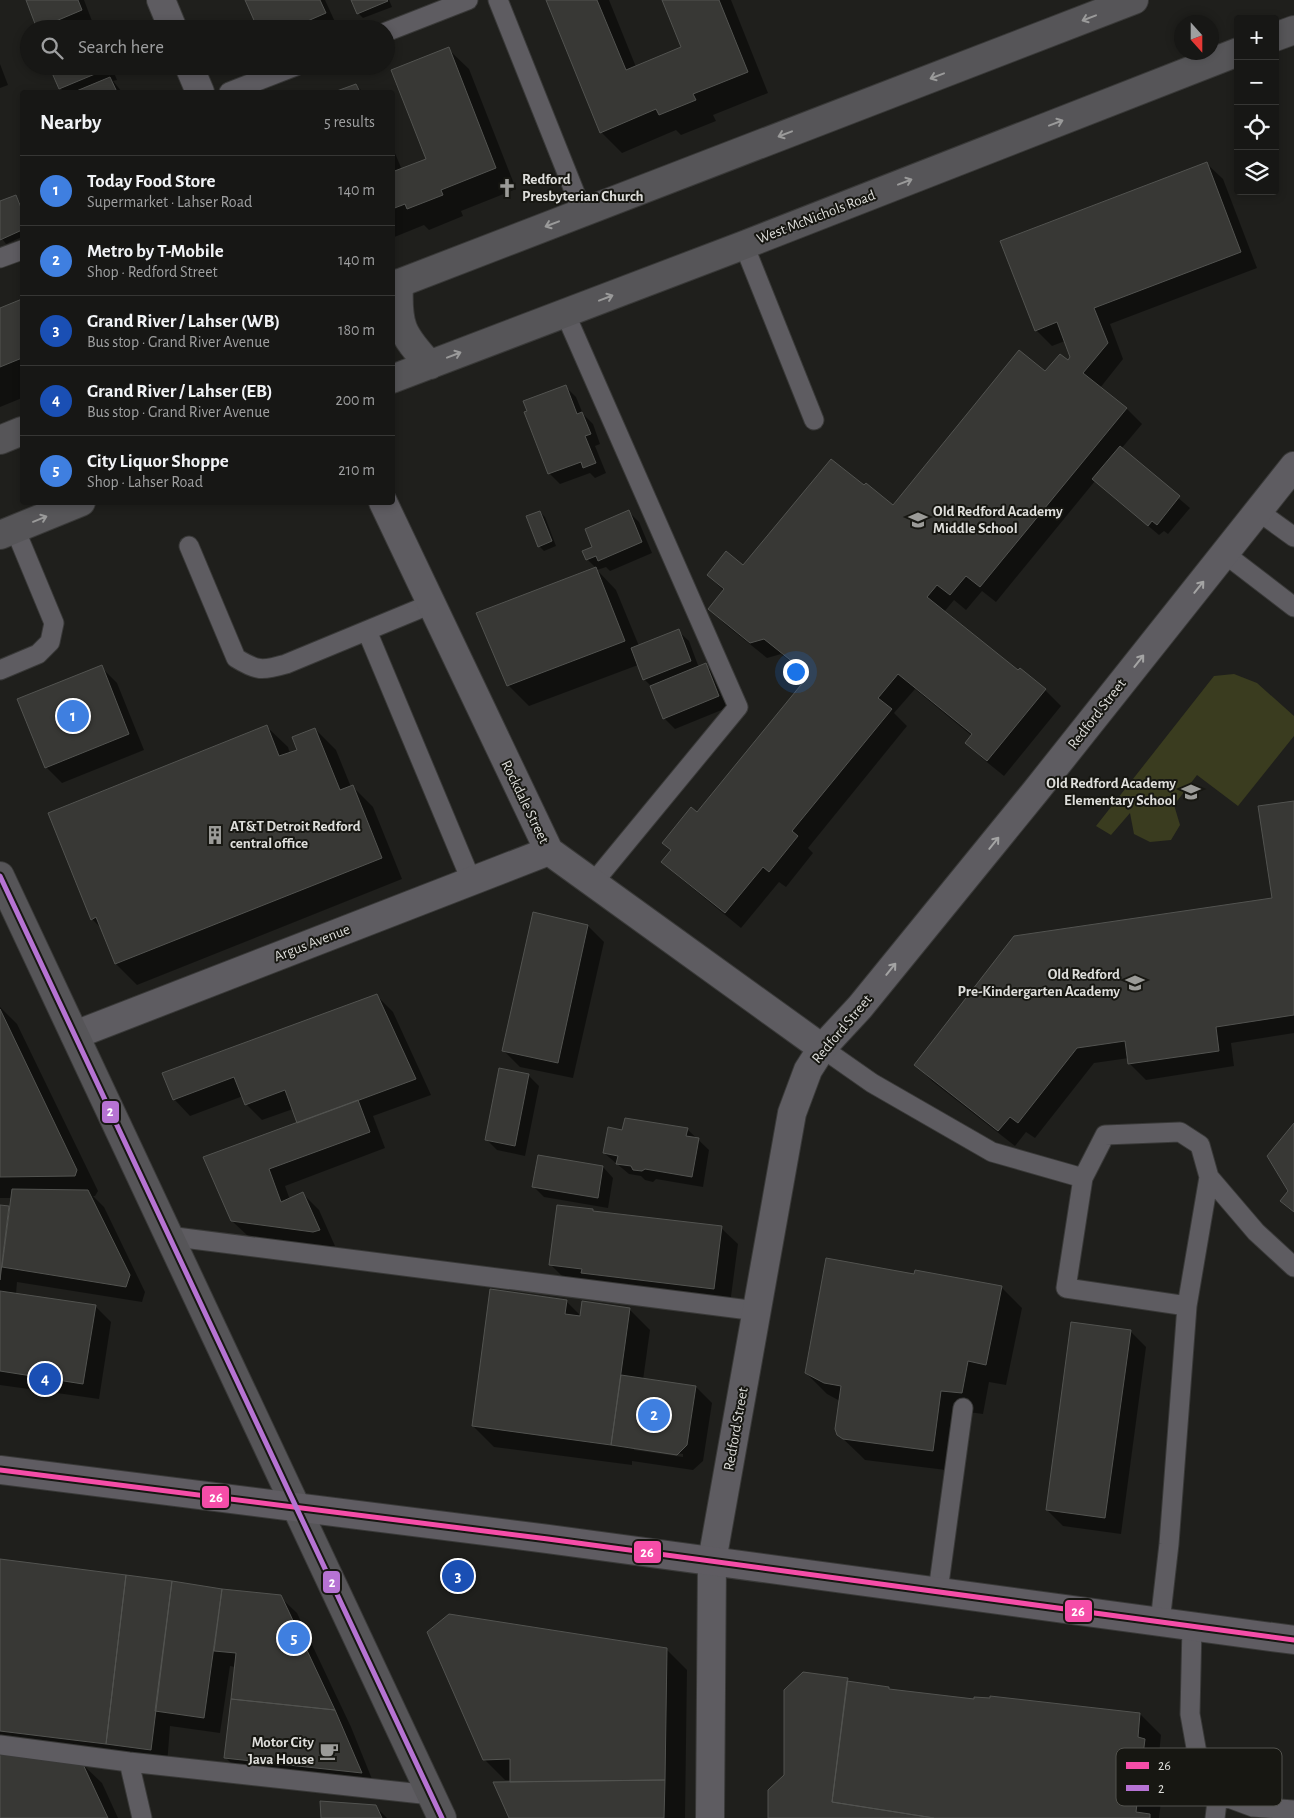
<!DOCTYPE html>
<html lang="en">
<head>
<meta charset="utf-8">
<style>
  :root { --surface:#171715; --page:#20201e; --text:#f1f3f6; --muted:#9e9fa0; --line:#363634; --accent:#9b9b98 }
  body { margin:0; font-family:"Alegreya Sans",sans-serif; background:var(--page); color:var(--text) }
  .controls { position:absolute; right:15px; top:15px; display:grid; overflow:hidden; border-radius:5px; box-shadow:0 2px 8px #0003 }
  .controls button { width:45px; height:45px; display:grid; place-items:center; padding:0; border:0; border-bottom:1px solid var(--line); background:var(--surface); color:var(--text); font:25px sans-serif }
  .compass { position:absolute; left:1174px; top:15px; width:45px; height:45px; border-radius:50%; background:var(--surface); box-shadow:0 2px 8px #0003; rotate:159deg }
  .you { position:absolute; left:795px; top:671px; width:18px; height:18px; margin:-12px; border:4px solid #fff; border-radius:50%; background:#1a73e8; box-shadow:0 0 0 8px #1a73e833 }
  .badge { display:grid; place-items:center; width:32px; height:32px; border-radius:50%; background:var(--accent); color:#fff; font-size:16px; font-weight:700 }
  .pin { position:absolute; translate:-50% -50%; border:2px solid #fff; box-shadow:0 1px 5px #0006 }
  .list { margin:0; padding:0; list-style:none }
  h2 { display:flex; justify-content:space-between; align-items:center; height:65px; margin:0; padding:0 20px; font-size:21px }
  h2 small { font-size:16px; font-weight:400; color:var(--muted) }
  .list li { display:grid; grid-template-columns:32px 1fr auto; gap:15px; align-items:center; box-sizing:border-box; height:70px; padding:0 20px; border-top:1px solid var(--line) }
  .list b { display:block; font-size:19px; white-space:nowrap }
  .list p { margin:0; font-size:16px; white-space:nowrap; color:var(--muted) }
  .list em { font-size:16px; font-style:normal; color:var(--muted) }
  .icon { flex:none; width:28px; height:28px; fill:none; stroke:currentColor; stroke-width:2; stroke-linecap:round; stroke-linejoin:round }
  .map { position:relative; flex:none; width:1294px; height:1818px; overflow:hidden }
  .search { position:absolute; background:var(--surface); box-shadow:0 2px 8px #0003; left:20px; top:20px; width:375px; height:55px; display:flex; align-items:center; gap:12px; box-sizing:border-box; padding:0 18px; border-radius:28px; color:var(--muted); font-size:19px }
  .panel { position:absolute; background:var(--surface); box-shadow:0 2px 8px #0003; left:20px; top:90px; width:375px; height:415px; border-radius:5px }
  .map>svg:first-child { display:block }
</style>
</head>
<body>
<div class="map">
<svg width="1294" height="1818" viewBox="0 0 1294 1818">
  <rect width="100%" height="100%" fill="#1f1f1c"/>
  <!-- green -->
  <path fill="#3a3c1f" d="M1234,674L1257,683L1294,716V736L1238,806L1197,775L1174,805L1180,825L1171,840L1150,842L1134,834L1130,813L1111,835L1096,826L1214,676Z"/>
  <!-- shadow -->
  <path fill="#0007" fill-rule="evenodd" d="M27,0H84L92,21L74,29H39Z
    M247,0H325L336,24L324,29H256L259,27Z
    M352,0H389L392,7L363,18L358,13Z
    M547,0H609L636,67L683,48L663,0H731L768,93L713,115L716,121L681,135L676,130L622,153L601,132Z
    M448,49L469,69L516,189L461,211L463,216L429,230L424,225L392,238V146L402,170L428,160Z
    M0,64L8,85L0,88Z
    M51,66H125L126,68L114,73L117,80L113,81L122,92L125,91L127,92H64L60,88Z
    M356,85L363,92H338Z
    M1206,163L1223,179L1257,268L1110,324L1123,359L1100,388L1126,408L1142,424L1121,449L1190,508L1168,534L1164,531L1159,535L1095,481L996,602L982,591L966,610L954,600L944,612L1018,672L1045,690L1061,706L1004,776L983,759L967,743L972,736L915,689L894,713L907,726L808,848L813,853L786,887L779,882L741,928L679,877L663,862L698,813L809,677L781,654L767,658L726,625L710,609L724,591L708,575L744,567L893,506L1046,373L1068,362L1071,357L1065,341L1052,346L1036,330Z
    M16,196L22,206V237L6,244L0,236V202Z
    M22,301V398L0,407V310Z
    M566,387L576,397L583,414L593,424L600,444L595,446L606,473L595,478L590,473L560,484L549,473Z
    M628,511L639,522L652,553L610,571L606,567L597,570L616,590L639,646L678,631L689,641L699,668L706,665L716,676L729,707L675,729L664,718L651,686L644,679L638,665L529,706L508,685L596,568L587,559L594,547Z
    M540,512L545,517L556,546L544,551L539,546Z
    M101,667L117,683L144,750L62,783L46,767Z
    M267,727L288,747L290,754L299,750L315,729L336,750L351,787L352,786L373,807L402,879L137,985L116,964L102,929L92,919L50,814Z
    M1294,802V1033L1231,1043L1234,1066L1146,1080L1130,1064L1129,1058L1094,1063L1035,1138L1026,1132L1015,1146L932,1081L916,1065L1273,899Z
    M588,926L604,942L573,1078L520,1067L504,1051Z
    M377,996L393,1012L431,1095L373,1116L385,1148L285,1186L290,1200L303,1194L319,1210L335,1246L329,1247L249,1237L232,1221L299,1123L293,1109L262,1120L246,1104L243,1096L190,1116L174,1099Z
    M0,1007L17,1024L98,1191L95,1196H93L104,1207L145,1292L142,1302L17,1282L16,1294L95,1306L111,1322L99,1399L0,1385V1206L10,1207L11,1198H0Z
    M528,1075L539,1086L525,1156L497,1150L486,1139Z
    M687,1129L709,1150L703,1187L656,1179L653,1182L645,1180L641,1176L629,1174L604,1153L623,1131Z
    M603,1167L613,1178L608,1208L544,1197L533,1186Z
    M592,1210L594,1212L721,1228L738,1244L730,1304L567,1281L551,1265Z
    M1001,1287L1022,1308L1006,1385L989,1382L983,1414L961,1411L954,1471L865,1460L860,1455L838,1434L840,1401L827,1394L806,1373Z
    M566,1301L581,1316L629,1309L650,1330L643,1380L696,1387L712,1403L703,1461L693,1470L632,1461V1465L494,1447L473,1426ZM634,1447L683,1454V1457L634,1450Z
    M1130,1331L1146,1347L1121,1534L1063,1526L1047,1510Z
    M0,1560L280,1597L297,1613L351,1727L376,1789L242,1774L226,1758L235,1667L230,1666L220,1733L170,1726L167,1765L0,1744Z
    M666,1649L687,1670L685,1818H510L511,1780H505L484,1759Z
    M847,1679L851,1683L888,1688L891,1691L975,1701L1140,1714L1161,1735L1159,1754L1166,1761L1159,1818H769L785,1776Z
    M80,1762L102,1783L118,1818H0Z
    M375,1806L387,1818H323Z"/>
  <!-- building -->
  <path fill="#383835" stroke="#525350" d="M26,0H78L82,10L37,29Z
    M245,0H320L326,13L289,29H253L257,27Z
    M351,0H387L388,1L357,14Z
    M546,0H597L626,70L681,47L662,0H719L748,72L693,94L696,100L659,115L656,109L600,133Z
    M449,47L496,168L441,190L443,195L407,209L405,204L392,209V172L426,159L391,70Z
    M49,66H106L107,69L59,89Z
    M110,77L117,92H74Z
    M356,84L360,92H334Z
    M1207,162L1241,252L1094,308L1108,343L1083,373L1127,408L980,587L966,576L950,595L937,585L927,597L1018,670L1020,668L1046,689L987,761L965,743L972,734L898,674L878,698L892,709L792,831L798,836L769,872L763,867L725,913L661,862L671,850L662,843L691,807L697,812L809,675L764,639L750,643L708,609L724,589L707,575L726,551L743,565L831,459L864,485L866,483L893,505L1019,350L1045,371L1060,354L1068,360L1070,357L1057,322L1035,331L1000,241Z
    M16,195L22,210V230L0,240V201Z
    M22,299V358L0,367V308Z
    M566,385L577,414L582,412L591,434L585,436L596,463L583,468L581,462L548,474L524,412L527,411L523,401Z
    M1120,446L1180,496L1157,525L1152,521L1148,526L1092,479Z
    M629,510L642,542L598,561L596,556L586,560L582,551L592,547L585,529Z
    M540,511L552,541L538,547L526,516Z
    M596,567L625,641L507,686L476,613Z
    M679,629L691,661L643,680L631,648Z
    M706,663L719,696L663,719L650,686Z
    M102,665L129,734L45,768L17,699Z
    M267,725L279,756L297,750L292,737L315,728L340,790L353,785L382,858L115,964L96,917L91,920L48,813Z
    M1294,801V1015L1216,1027L1219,1051L1128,1064L1125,1041L1077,1048L1018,1123L1010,1117L998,1131L914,1065L1014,936L1272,898L1258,806Z
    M533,912L588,925L558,1063L502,1051Z
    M377,994L416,1079L297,1123L285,1090L245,1105L234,1077L173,1100L162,1073Z
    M0,1009L77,1170L75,1176L0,1177Z
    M499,1068L529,1074L515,1146L485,1140Z
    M358,1100L370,1132L269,1169L281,1202L303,1192L320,1230L313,1232L231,1221L203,1157Z
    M625,1118L688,1128L686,1136L699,1138L692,1177L645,1169L642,1171L633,1170L631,1166L616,1164L618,1156L603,1153L608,1127L622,1130Z
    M1294,1123V1212L1280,1201L1288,1191L1267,1156Z
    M538,1155L603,1166L598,1198L532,1187Z
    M12,1189L88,1190L130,1275L126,1287L2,1267Z
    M0,1205L9,1206L0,1280Z
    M557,1205L593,1209V1211L722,1226L714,1289L581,1273L582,1269L549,1265Z
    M826,1258L914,1274L915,1270L1002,1286L986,1365L968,1361L962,1393L941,1391L933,1451L843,1439L837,1435L835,1429L841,1386L824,1383L805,1373Z
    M490,1289L567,1300L565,1314L580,1316L582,1301L630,1308L611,1445L472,1426Z
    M0,1291L96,1305L83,1384L0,1371Z
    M1071,1322L1131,1330L1105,1518L1046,1510Z
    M621,1375L696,1386L687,1445L677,1455L611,1445Z
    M0,1559L126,1575L106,1744L0,1731Z
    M126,1575L172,1581L151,1750L106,1744Z
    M172,1581L222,1589L204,1718L155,1711Z
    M222,1589L281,1595L335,1710L231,1699L236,1653L214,1651Z
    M449,1614L667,1648L665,1780L510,1782V1759L483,1760L427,1632Z
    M803,1672L848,1678L832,1802L934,1818H768V1790L784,1775V1690Z
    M847,1681L889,1687V1689L974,1699V1697L990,1698V1696L1140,1713L1138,1737L1145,1739L1136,1812L1150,1814V1818H934L832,1802Z
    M231,1699L335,1710L362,1773L224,1758Z
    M0,1749L81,1760L108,1818H0Z
    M665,1780L664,1818H509L493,1782Z
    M320,1801L376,1805L382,1818H321Z"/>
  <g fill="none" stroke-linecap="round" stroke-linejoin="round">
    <!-- lane casing -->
    <g stroke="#393938" stroke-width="21">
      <path id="lane" d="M498,0L583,213
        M386,32L468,0
        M229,92L296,66
        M744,245L814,420
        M0,258L22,250
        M565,313L738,707L593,883
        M1258,511L1294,537
        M189,546L236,658C257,671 262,671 286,664L431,604
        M1225,554L1294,607
        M367,631L471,880
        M0,670L38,654L50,642L54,623L15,529
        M822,1048L872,1083L992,1152L1083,1178L1105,1135L1180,1132L1200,1145L1209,1177L1256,1232L1294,1267
        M1083,1178L1066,1288L1187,1306
        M168,1236L757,1311
        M938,1591L963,1408
        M1160,1622L1169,1544L1187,1306L1209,1177
        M1192,1626L1190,1714L1200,1770L1218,1794L1253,1807L1294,1810
        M0,1745L129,1762L431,1795
        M129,1762L142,1818
        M1215,1818L1218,1794"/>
    </g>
    <!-- street casing -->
    <g stroke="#393938" stroke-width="30">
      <path id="street" d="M161,0L173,29
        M189,66L200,92
        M383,502L549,851L822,1048
        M75,1035L549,851
        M710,1818L712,1561L792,1113L808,1070L822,1048L860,1007L1035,792L1294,466"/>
    </g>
    <!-- secondary casing -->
    <g stroke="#393938" stroke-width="30">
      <path id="secondary" d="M1275,37L1294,30
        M399,283C397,325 401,334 430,365
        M392,286L1134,0
        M392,379L744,245L1238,52
        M0,440L22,431
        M0,535L81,502
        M0,876L442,1818"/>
    </g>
    <!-- primary casing -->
    <g stroke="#393938" stroke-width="30">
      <path id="primary" d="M0,1470L548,1539L1294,1640"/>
    </g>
    <!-- lane -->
    <use href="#lane" stroke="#5e5c61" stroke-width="19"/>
    <!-- street -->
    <use href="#street" stroke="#5e5c61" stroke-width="28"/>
    <!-- secondary -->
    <use href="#secondary" stroke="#565558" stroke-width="28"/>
    <!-- primary -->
    <use href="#primary" stroke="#5f5c62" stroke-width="28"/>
    <!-- bus-1 casing -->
    <g stroke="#171712" stroke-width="9">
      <path id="bus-1" d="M0,1470L548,1539L1294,1640"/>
    </g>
    <!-- bus-2 casing -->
    <g stroke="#171712" stroke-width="9">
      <path id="bus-2" d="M0,876L442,1818"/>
    </g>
    <!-- bus-1 -->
    <use href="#bus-1" stroke="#f54da8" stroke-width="5"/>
    <!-- bus-2 -->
    <use href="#bus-2" stroke="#b673d3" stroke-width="5"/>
  </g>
  <!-- one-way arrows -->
  <defs><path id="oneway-shaft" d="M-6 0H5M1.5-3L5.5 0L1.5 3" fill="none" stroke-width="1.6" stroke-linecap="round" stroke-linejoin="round" transform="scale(1.25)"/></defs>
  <g stroke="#9a9a9a">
    <use href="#oneway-shaft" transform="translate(1089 18) rotate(159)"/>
    <use href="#oneway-shaft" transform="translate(937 76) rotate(159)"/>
    <use href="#oneway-shaft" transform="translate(1056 123) rotate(-21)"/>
    <use href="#oneway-shaft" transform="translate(785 134) rotate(159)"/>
    <use href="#oneway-shaft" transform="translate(905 182) rotate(-21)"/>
    <use href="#oneway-shaft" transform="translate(552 224) rotate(159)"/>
    <use href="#oneway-shaft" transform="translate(606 298) rotate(-21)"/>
    <use href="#oneway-shaft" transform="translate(454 355) rotate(-21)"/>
    <use href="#oneway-shaft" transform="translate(40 519) rotate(-22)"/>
  </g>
  <g stroke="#a4a4a4">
    <use href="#oneway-shaft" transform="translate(1199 587) rotate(-51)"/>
    <use href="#oneway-shaft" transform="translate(1139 661) rotate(-52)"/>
    <use href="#oneway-shaft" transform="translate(994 843) rotate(-51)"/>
    <use href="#oneway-shaft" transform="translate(891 969) rotate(-51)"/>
  </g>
  <!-- icons -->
  <defs>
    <g id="church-bare" transform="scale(1.5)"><path d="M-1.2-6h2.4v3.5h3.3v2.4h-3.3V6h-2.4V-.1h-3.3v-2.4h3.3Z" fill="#9b9b98" stroke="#171712" stroke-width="2.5" paint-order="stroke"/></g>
    <g id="school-bare" transform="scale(1.5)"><path d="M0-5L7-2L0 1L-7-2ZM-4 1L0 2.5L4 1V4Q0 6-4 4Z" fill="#9b9b98" stroke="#171712" stroke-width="2.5" paint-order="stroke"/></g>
    <g id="building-bare" transform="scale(1.5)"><path d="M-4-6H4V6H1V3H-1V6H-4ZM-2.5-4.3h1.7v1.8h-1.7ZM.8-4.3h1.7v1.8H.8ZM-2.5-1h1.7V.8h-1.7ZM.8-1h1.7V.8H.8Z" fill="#9b9b98" stroke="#171712" stroke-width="2.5" paint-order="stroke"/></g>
    <g id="cafe-bare" transform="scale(1.5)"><path d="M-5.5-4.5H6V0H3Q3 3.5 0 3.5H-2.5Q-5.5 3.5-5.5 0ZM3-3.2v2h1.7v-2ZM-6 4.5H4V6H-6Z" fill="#9b9b98" stroke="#171712" stroke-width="2.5" paint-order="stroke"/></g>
  </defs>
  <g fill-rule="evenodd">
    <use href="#church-bare" x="507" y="188"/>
    <use href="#school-bare" x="918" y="520"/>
    <use href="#school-bare" x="1191" y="792"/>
    <use href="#building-bare" x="215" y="835"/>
    <use href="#school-bare" x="1135" y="983"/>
    <use href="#cafe-bare" x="329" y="1751"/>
  </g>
  <g text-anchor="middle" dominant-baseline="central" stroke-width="4" stroke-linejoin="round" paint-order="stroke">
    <!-- poi labels -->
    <g font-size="15" font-weight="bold" fill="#dededb" stroke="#171712" text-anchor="start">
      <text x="522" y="179">Redford<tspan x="522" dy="17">Presbyterian Church</tspan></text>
      <text x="933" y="511">Old Redford Academy<tspan x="933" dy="17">Middle School</tspan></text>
      <text x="1176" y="783" text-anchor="end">Old Redford Academy<tspan x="1176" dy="17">Elementary School</tspan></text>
      <text x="230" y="826">AT&amp;T Detroit Redford<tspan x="230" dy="17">central office</tspan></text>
      <text x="1120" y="974" text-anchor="end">Old Redford<tspan x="1120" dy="17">Pre-Kindergarten Academy</tspan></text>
      <text x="314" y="1742" text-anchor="end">Motor City<tspan x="314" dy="17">Java House</tspan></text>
    </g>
    <!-- street labels -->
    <g font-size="15" fill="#dededb" stroke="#171712">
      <text transform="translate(816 217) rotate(-21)">West McNichols Road</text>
      <text transform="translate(1097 714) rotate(-52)">Redford Street</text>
      <text transform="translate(525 802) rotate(64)">Rockdale Street</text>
      <text transform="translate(312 943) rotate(-21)">Argus Avenue</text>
      <text transform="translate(842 1029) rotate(-50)">Redford Street</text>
      <text transform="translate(736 1429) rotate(-80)">Redford Street</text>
    </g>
  </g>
  <!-- legend -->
  <rect x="1116" y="1748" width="166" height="58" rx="8" fill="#171712" stroke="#53534e" stroke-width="1"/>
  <rect x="1126" y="1762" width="23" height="7" fill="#f54da8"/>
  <rect x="1126" y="1785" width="23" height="6" fill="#b673d3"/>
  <g font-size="14" fill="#dededb">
    <text x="1158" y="1770">26</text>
    <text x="1158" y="1793">2</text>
  </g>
  <g stroke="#171712" stroke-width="2">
    <rect x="101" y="1100" width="19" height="24" rx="5" fill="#b673d3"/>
    <rect x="201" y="1485" width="29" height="24" rx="5" fill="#f54da8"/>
    <rect x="633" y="1540" width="29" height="24" rx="5" fill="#f54da8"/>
    <rect x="322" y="1570" width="19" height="24" rx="5" fill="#b673d3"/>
    <rect x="1064" y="1599" width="29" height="24" rx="5" fill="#f54da8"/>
  </g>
  <g font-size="14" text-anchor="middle" font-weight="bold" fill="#fff">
    <text x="110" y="1116">2</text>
    <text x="216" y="1502">26</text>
    <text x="647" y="1557">26</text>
    <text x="332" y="1587">2</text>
    <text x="1078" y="1616">26</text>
  </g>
</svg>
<div class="controls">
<button>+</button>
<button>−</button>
<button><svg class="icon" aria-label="locate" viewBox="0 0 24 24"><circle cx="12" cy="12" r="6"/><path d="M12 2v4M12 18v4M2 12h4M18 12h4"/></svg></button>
<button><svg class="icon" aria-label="layers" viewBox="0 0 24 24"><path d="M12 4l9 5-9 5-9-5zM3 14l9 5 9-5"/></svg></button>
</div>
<svg class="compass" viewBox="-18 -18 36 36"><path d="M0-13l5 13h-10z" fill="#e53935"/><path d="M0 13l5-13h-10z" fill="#9e9fa0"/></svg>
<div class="you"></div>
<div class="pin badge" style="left:73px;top:716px;background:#3f7fe0">1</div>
<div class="pin badge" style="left:654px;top:1415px;background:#3f7fe0">2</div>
<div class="pin badge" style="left:458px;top:1576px;background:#1a4fb4">3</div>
<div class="pin badge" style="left:45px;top:1379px;background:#1a4fb4">4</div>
<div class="pin badge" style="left:294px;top:1638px;background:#3f7fe0">5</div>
<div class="search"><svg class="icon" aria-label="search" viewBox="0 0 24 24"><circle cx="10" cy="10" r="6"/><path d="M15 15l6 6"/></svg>Search here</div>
<section class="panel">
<h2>Nearby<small>5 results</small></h2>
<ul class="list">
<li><span class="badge" style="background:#3f7fe0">1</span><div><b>Today Food Store</b><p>Supermarket · Lahser Road</p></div><em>140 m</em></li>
<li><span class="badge" style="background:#3f7fe0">2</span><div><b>Metro by T-Mobile</b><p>Shop · Redford Street</p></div><em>140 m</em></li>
<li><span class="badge" style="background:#1a4fb4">3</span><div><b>Grand River / Lahser (WB)</b><p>Bus stop · Grand River Avenue</p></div><em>180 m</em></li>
<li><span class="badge" style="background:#1a4fb4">4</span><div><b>Grand River / Lahser (EB)</b><p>Bus stop · Grand River Avenue</p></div><em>200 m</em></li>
<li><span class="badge" style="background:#3f7fe0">5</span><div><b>City Liquor Shoppe</b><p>Shop · Lahser Road</p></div><em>210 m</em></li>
</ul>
</section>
</div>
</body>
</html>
